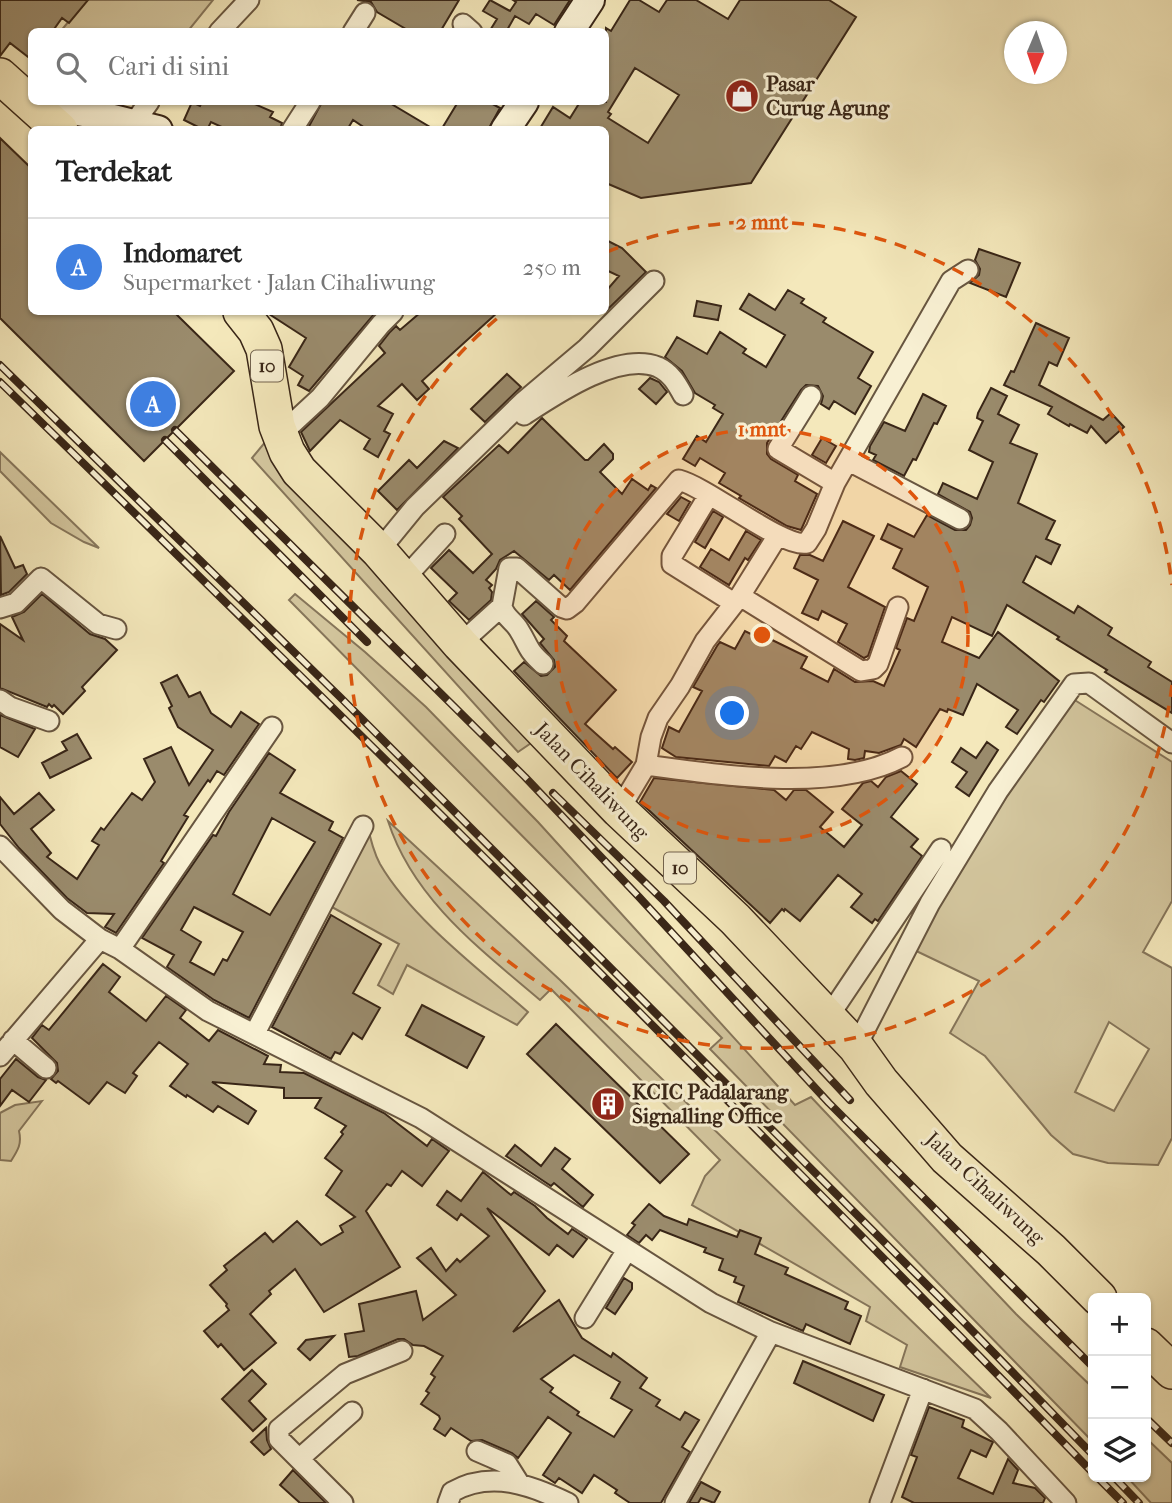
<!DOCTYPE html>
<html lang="id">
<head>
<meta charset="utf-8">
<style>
  :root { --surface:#fff; --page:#f6f6f6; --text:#222; --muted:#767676; --line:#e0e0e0; --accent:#0f766e }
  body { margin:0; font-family:"IM FELL French Canon",serif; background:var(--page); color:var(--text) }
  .controls { position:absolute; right:21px; bottom:21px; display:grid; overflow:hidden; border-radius:10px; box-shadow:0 2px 5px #0004 }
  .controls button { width:63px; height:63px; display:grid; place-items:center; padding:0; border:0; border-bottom:2px solid var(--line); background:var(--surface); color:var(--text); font:35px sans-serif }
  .compass { position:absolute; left:1004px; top:21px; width:63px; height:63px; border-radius:50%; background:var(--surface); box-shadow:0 2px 5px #0004; rotate:182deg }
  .you { position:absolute; left:733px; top:714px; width:24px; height:24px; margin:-18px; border:5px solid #fff; border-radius:50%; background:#1a73e8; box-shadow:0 0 0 10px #1a73e833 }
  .badge { display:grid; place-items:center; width:46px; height:46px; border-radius:50%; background:var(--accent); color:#fff; font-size:23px; font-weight:700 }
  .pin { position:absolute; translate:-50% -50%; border:4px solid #fff; box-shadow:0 2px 7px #0006 }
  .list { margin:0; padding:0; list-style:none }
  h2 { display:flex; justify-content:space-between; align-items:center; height:91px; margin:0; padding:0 28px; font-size:30px }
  h2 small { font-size:23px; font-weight:400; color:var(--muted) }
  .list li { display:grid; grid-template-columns:46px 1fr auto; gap:21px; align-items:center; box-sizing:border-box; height:98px; padding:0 28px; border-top:2px solid var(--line) }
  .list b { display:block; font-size:26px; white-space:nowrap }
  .list p { margin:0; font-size:23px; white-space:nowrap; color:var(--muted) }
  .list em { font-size:23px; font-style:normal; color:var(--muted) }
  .icon { flex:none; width:38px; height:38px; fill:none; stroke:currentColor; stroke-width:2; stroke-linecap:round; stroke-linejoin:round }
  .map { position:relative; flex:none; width:1172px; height:1503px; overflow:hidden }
  .search { position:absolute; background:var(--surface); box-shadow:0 2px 5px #0004; left:28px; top:28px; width:581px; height:77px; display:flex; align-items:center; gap:18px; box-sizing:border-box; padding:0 24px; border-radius:10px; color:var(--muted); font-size:26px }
  .panel { position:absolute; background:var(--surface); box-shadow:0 2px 5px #0004; left:28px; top:126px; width:581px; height:189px; border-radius:10px }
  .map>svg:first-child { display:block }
</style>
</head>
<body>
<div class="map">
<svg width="1172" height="1503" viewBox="0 0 1172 1503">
  <rect width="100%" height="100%" fill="#f4e8bb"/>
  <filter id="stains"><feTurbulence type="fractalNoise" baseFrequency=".00286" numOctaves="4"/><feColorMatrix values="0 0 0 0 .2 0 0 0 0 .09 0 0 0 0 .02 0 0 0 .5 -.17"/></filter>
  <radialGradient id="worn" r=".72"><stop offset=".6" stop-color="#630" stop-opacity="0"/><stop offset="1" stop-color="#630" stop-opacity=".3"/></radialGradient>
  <!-- green -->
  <path fill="#d4c79f" stroke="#86765b" stroke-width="2" fill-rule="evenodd" d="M86,0H213L188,31L60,32Z
    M266,441L534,741L518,752L252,458Z
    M0,452L99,548L84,542L51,523L0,471Z
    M295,594L365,652L426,707L538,822L795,1105L811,1097L1016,1314L1093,1388V1442L710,1049L722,1038L289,600Z
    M1070,697L1172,762V901L1143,952L1172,968V1138L1158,1165L1108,1163L1073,1154L1051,1135L985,1056L950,1033L979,981L910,948ZM1109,1022L1149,1049L1114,1111L1075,1092Z
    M388,821L560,980L991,1398L900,1367L907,1345L866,1321L870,1307L692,1205L705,1176L720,1160L551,989L540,1000C480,949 413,899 388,821Z
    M367,823C370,838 373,851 380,864C412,919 480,970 528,1012L517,1025L407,965L393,994L378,985L399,944L330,906Z
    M42,1101L19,1131C22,1144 18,1150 11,1161L0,1160V1113L15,1105Z
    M1146,1438L1172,1463V1503H1151L1127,1477H1146Z"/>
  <!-- building -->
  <path fill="#9a8b6c" stroke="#392617" stroke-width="2" fill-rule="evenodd" d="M0,0H88L69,23L62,18L52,32H32V60L10,43L0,56Z
    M357,0H459L440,32H411L377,12L371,2Z
    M490,0L510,11L516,2L513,0H570L554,25L536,14L529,24L515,16L506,32H489L497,19L483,11Z
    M630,0H639L659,12L667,0H696L728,19L740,0H829L856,17L751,183L641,198L606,183V130H539L553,107L570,118L580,102H606V28L611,31ZM635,68L679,95L648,143L608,118L611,114L608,112Z
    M192,102L200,106L202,102H250L273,112L270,117L282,123L280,130L226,129L211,122L207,130H204L184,120Z
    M322,102H388L435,130H368L353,120L347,130H307Z
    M458,102H489L500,108L488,130H441Z
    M0,138L32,169V312H174L234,371L144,461L0,318Z
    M606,240L622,248L646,272L607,310L606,291L619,276L606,270Z
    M979,249L1020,263L1006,297L970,283L979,275L980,269L975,260Z
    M788,290L804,299L801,303L826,318L823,322L873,352L858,378L871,386L855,414L834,401L829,409L821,404L823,396L818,386L806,385L801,390L767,443V454L771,459L798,475L795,481L817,494L801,530L787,526L739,498L741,496L719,483L725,473L700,458L695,466L683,459L697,436L706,442L723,414L713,408L715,405L695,393L682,371L665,357L677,337L707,354L720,332L746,349L743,353L766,367L785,335L740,309L749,294L775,310Z
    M697,301L721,306L718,320L694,316Z
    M266,312H376L309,391L298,385L303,376L289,367L306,338Z
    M421,312H498L422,381L429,389L417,400L402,384L378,406L393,414L384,431L390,434L378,457L364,449L370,439L340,420L310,451L301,432L385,353L379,346L390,332L396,326L400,330Z
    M1036,323L1069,338L1057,366L1049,362L1039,385L1103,420L1111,413L1124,427L1106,443L1091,426L1087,433L1070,424L1069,426L1048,414L1052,407L1004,385L1011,371L1014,372Z
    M507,374L521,387L485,422L471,409Z
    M650,378L659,382L667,392L656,404L639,389Z
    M991,388L1007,396L998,414L1019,425L1010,443L1037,454L1018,503L1055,521L1046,539L1060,545L1051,564L1036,556L1023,582L1074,613L1078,606L1112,628L1108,635L1151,662L1148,667L1172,682V713L1105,672L1107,670L1057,639L1059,637L1007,605L992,636L952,617L942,642L979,658L998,632L1059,681L1044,702L1041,700L1017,734L1006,727L1018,710L977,684L963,715L948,709L947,712L940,709L916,747L904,739L901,745L879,753L865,751L864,758L855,760L848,759L849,749L812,732L801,749L796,746L786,762L775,756L769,766L676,757L662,748L669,727L679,732L702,691L693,687L717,646L720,642L735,649L745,631L763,640L764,636L807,657L801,668L828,682L834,669L855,682L873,681L884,686L900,650L896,648L907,618L914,621L928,587L893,568L902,549L881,539L888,524L914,537L927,515L955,530H966L970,525L972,518L970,512L938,494L943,483L977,499L993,462L969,450L983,421L977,418L978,413Z
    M923,394L946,406L937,424L934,423L916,460L913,459L904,476L873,460L876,455L869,452L870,446L884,422L905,431Z
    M542,418L585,460H588L604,444L613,454V459L600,472L622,494L632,479L648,490L651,485L656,488L570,590L554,575L549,580L514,551L500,560L496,569L486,580L492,585L489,588L492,592L491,600L469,620L449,601L457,593L431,568L449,550L473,573L492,554L459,519L462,516L443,497L499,445L508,453Z
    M822,438L836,446L826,463L812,455Z
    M444,441L458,448L397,510L378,491L409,460L417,468Z
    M681,497L690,502L679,521L667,514Z
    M713,511L723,517L705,548L695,542Z
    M843,521L874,536L848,587L885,607L868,656L864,658L838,642L847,624L822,611L818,620L802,613L818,580L794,568L800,555H810L823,561Z
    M746,531L761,540L748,560L745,558L729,585L700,567L711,549L729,560Z
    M0,536L15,568L23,565L27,574L9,592L1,595Z
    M42,594L90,634L105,639L117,650L82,687L85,691L63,714L54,705L52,707L49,704L47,707L0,688V624L23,640L12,617L24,612Z
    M536,601L554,617L551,620L567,636L564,641L616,690L585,724L613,749L615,747L632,762L617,778L514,671L524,662L541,676L547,675L555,667L554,660L540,643L544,639L522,614Z
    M177,675L189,697L200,692L211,713L231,727L241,712L259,724L224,775L217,771L210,782L208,780L184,815L188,817L161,861L164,863L116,933L105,927L114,914L87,913L67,898L19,848L0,824V797L14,814L39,793L54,810L31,829L51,853L47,857L77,879L99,845L92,841L101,828L104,830L132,793L142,800L155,782L144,759L171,747L189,785L213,750L178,727L169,708L172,706L161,683Z
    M0,715L35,729L18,757L0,747Z
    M77,734L91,758L50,778L42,763L67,750L62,742Z
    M987,742L998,750L969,796L956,787L967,772L952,762L961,748L976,758Z
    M269,753L295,770L280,793L333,822L329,830L343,838L249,1018L214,1000L167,967L174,955L142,938L213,835L216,836L229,812ZM272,818L315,842L270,915L233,894ZM194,907L243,932L227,961L223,959L214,975L190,962L201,942L181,930Z
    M901,771L917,784L891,817L918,839L911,847L922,856L878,921L875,919L872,923L851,907L862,894L838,875L800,921L785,909L784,911L782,909L770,923L640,802L654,778L774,790L786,800L794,790H806L833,812L820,827L844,847L862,825L842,809L863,783L871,781L878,787L886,777Z
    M331,915L381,944L353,993L380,1008L362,1039L353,1033L340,1054L335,1052L331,1059L272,1027Z
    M103,964L120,977L109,992L146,1021L166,996L186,1010L180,1018L209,1041L218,1030L268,1056L264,1064L281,1065L280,1072L304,1073L384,1113L427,1146L432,1139L449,1151L422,1186L402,1171L391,1186L387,1184L366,1211L400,1267L324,1312L295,1269L269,1291L271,1294L250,1314L276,1343L244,1370L221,1344L218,1347L204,1331L229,1310L226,1306L227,1304L210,1285L227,1270L224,1266L265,1233L273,1242L297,1221L321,1245L343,1232L340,1226L355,1217L326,1195L342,1171L325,1158L343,1134L341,1132L346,1126L315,1108L321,1098H284V1088L212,1082L256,1111L248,1124L218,1106L213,1112L187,1095L186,1097L170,1086L188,1064L159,1042L133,1073L137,1076L125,1093L107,1082L89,1104L58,1081L56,1083L51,1079L58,1071L57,1063L32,1038L42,1025L49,1030Z
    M422,1005L484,1037L467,1068L406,1035Z
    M556,1024L689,1154L660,1183L527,1054Z
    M16,1059L38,1077L46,1080L29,1102L12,1090L0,1106V1079Z
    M515,1145L541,1166L555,1148L570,1159L562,1169L593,1195L583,1207L554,1183L551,1186L506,1156Z
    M483,1172L511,1195L514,1192L535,1206L547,1218L568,1234L572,1229L587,1239L573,1257L557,1245L549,1255L487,1208L545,1291L513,1332L559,1300L582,1338L611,1357L613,1353L647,1378L640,1388L660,1400L656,1406L680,1420L685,1412L699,1420L682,1447L690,1452L661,1503H630L615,1493L617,1490L594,1475L582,1493L559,1478L555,1483L543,1475L571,1433L548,1417L518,1458L512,1453L482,1440L471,1441L451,1428L445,1436L434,1429L440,1419L439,1416L421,1404L429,1393L426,1391L435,1377L431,1374L443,1356L424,1346L413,1345L404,1339H398L358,1356L349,1357L345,1334L364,1331L359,1304L416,1291L423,1320L456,1295L417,1258L431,1248L446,1271L457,1259L460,1262L489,1236L461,1214L457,1220L437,1205L447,1191L461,1201ZM574,1355L620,1382L611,1398L632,1410L614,1437L577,1415L579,1412L550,1392L553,1388L541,1379Z
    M649,1204L664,1216L687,1225L689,1219L737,1237L740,1230L761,1238L755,1254L788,1268L785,1274L848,1302L845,1309L861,1316L850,1344L806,1324L803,1331L738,1302L744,1286L734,1282L736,1277L719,1270L723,1259L704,1252L706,1248L660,1230L652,1240L646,1235L639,1243L627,1235L635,1225L632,1223Z
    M624,1278L632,1283V1289L615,1314L606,1308Z
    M334,1336L310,1360L298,1349L306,1340Z
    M803,1361L884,1395L873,1421L794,1383Z
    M252,1370L266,1384L249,1401L266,1419L253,1431L222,1399Z
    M929,1407L964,1420L962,1427L993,1442L986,1457L971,1450L958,1478L993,1494L1008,1459L1018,1470L1013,1483L1035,1488L1045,1498L1043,1503H914L902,1497L917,1457L911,1455Z
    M266,1428L267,1440L271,1449L264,1455L251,1442Z
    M293,1470L326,1503H300L280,1485Z
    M701,1482L720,1492L714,1503L701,1498L698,1503H689Z"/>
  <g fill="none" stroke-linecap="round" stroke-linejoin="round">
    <!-- street casing -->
    <g stroke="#685640" stroke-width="23">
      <path id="street" d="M463,24L472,32
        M219,32L249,0
        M353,32L365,13
        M134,123L149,102
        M292,130L310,102
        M811,396L778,449L835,483
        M524,415C556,394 619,351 658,367C671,373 677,384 683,395
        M280,435L320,398L381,324L393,312
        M849,461L960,519
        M709,495L672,556V564L734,603
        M379,551L415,507L523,402L587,348L654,281
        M404,579L445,534
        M740,596L861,671L873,669L878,664L898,607
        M502,606C504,617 514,621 519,630C529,646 527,650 543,664
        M0,608L16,603L41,578L98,624L116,629
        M460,644L502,606L509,568H517L561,607L567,609L575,603L679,480C709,488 784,549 807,543L816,529L835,483L951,281L968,270
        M0,700L10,707L49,721
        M646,765C720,775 834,793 902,757
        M619,810L646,765L651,737L658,718L680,686L705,641L740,596L778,535
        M0,846L62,910L100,939L120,949L208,1011L421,1118L711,1303L771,1332L975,1409L999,1431L1066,1503
        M120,949L272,727
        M827,1019L941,849
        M255,1033L363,826
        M13,1040L46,1068
        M856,1047L930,903L998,791L1074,684L1089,683L1172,743
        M0,1056L100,939
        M585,1318L627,1250
        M477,1451L507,1464L519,1483
        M300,1458L352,1412
        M343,1503L279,1439V1429L345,1374L402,1351
        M448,1503L452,1492C491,1470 531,1485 568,1503
        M675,1503L771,1332
        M880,1503L923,1389"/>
    </g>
    <!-- secondary casing -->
    <g stroke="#392617" stroke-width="32">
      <path id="secondary" d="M569,32L590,0
        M31,103L89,113L158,130
        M505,130L524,102"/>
    </g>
    <!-- highway casing -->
    <g stroke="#392617" stroke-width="38">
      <path id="highway" d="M0,76L60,130
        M241,312L256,331L264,349L277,426L287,452L299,471L379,551L460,644L619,810L735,919L856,1047L881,1082L947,1158L1051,1250L1099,1298
        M1146,1346L1172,1371"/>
    </g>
    <!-- street -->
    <use href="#street" stroke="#f8f0d3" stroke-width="19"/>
    <!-- secondary -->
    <use href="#secondary" stroke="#f8f0d3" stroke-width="28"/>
    <!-- highway -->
    <use href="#highway" stroke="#f4e8bb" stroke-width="35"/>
    <!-- rail casing -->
    <g stroke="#392617" stroke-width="8">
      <path id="rail" d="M0,365L340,697L955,1313L1093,1455
        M0,382C369,741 735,1103 1093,1473
        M175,430L525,777L639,897L829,1103L1093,1367
        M165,440L367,642
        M553,793L664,901L850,1100
        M1146,1418L1172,1443
        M1097,1477L1123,1503
        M1114,1477L1139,1503"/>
    </g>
    <!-- rail -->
    <use href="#rail" stroke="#f8f0d3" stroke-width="5" stroke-dasharray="16" stroke-linecap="butt"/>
  </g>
  <!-- distance rings -->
  <circle cx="762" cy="635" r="206" fill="#df560d" fill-opacity=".12"/>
  <g fill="none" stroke="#df560d" stroke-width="3.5" stroke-dasharray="12 9">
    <circle cx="762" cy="635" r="206"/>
    <path d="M1172 685A413 413 0 1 1 505 312M607 252A413 413 0 0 1 1172 585"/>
  </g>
  <!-- icons -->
  <defs>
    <g id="shop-disc" transform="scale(1.75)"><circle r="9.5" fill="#8f2418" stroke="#f8f0d3"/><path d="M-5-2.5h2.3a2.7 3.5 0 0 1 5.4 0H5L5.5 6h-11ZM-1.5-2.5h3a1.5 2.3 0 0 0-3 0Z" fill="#fff"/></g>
    <g id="building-disc" transform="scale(1.75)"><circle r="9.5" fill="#8f2418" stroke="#f8f0d3"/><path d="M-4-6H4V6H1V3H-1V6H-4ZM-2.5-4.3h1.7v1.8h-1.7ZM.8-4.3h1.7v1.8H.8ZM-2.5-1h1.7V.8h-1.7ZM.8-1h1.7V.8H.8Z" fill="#fff"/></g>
  </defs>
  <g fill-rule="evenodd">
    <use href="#shop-disc" x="742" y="96"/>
    <use href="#building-disc" x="608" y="1104"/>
  </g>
  <g text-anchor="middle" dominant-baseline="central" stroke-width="6" stroke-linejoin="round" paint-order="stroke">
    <!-- shield labels -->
    <g fill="#f8f0d3" stroke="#72634f" stroke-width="2">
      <rect x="251" y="350.5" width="32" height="31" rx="5"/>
      <rect x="664" y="852.5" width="32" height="31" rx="5"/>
    </g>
    <g font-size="19" font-weight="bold" fill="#392617">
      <text x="267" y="366">10</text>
      <text x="680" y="868">10</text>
    </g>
    <!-- poi labels -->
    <g font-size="21" font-weight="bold" fill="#392617" stroke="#f8f0d3" text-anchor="start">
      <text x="766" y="84">Pasar<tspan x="766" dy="24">Curug Agung</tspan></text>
      <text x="632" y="1092">KCIC Padalarang<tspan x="632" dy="24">Signalling Office</tspan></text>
    </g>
    <!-- street labels -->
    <g font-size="21" fill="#392617" stroke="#f8f0d3">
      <text transform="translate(592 781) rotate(46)">Jalan Cihaliwung</text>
      <text transform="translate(985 1188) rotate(43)">Jalan Cihaliwung</text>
    </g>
  </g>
  <circle cx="762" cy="635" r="10" fill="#df560d" stroke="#f8f0d3" stroke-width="3.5"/>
  <g font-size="21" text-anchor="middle" font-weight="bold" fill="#df560d" stroke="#f8f0d3" stroke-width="6" stroke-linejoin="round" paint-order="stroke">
    <text x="762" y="229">2 mnt</text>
    <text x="762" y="436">1 mnt</text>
  </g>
  <rect width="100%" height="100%" filter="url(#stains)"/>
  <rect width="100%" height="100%" fill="url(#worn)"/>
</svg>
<div class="controls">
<button>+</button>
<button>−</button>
<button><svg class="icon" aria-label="layers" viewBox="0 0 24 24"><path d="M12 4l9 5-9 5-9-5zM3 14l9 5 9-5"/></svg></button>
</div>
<svg class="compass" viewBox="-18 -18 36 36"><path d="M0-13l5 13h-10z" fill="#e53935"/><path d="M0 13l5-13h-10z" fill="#767676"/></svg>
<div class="you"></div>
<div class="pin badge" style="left:153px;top:404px;background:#3f7fe0">A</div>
<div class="search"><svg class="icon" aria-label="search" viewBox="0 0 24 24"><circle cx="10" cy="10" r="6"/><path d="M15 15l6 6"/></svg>Cari di sini</div>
<section class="panel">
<h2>Terdekat<small></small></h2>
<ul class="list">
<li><span class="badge" style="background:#3f7fe0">A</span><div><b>Indomaret</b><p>Supermarket · Jalan Cihaliwung</p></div><em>250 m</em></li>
</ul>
</section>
</div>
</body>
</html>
